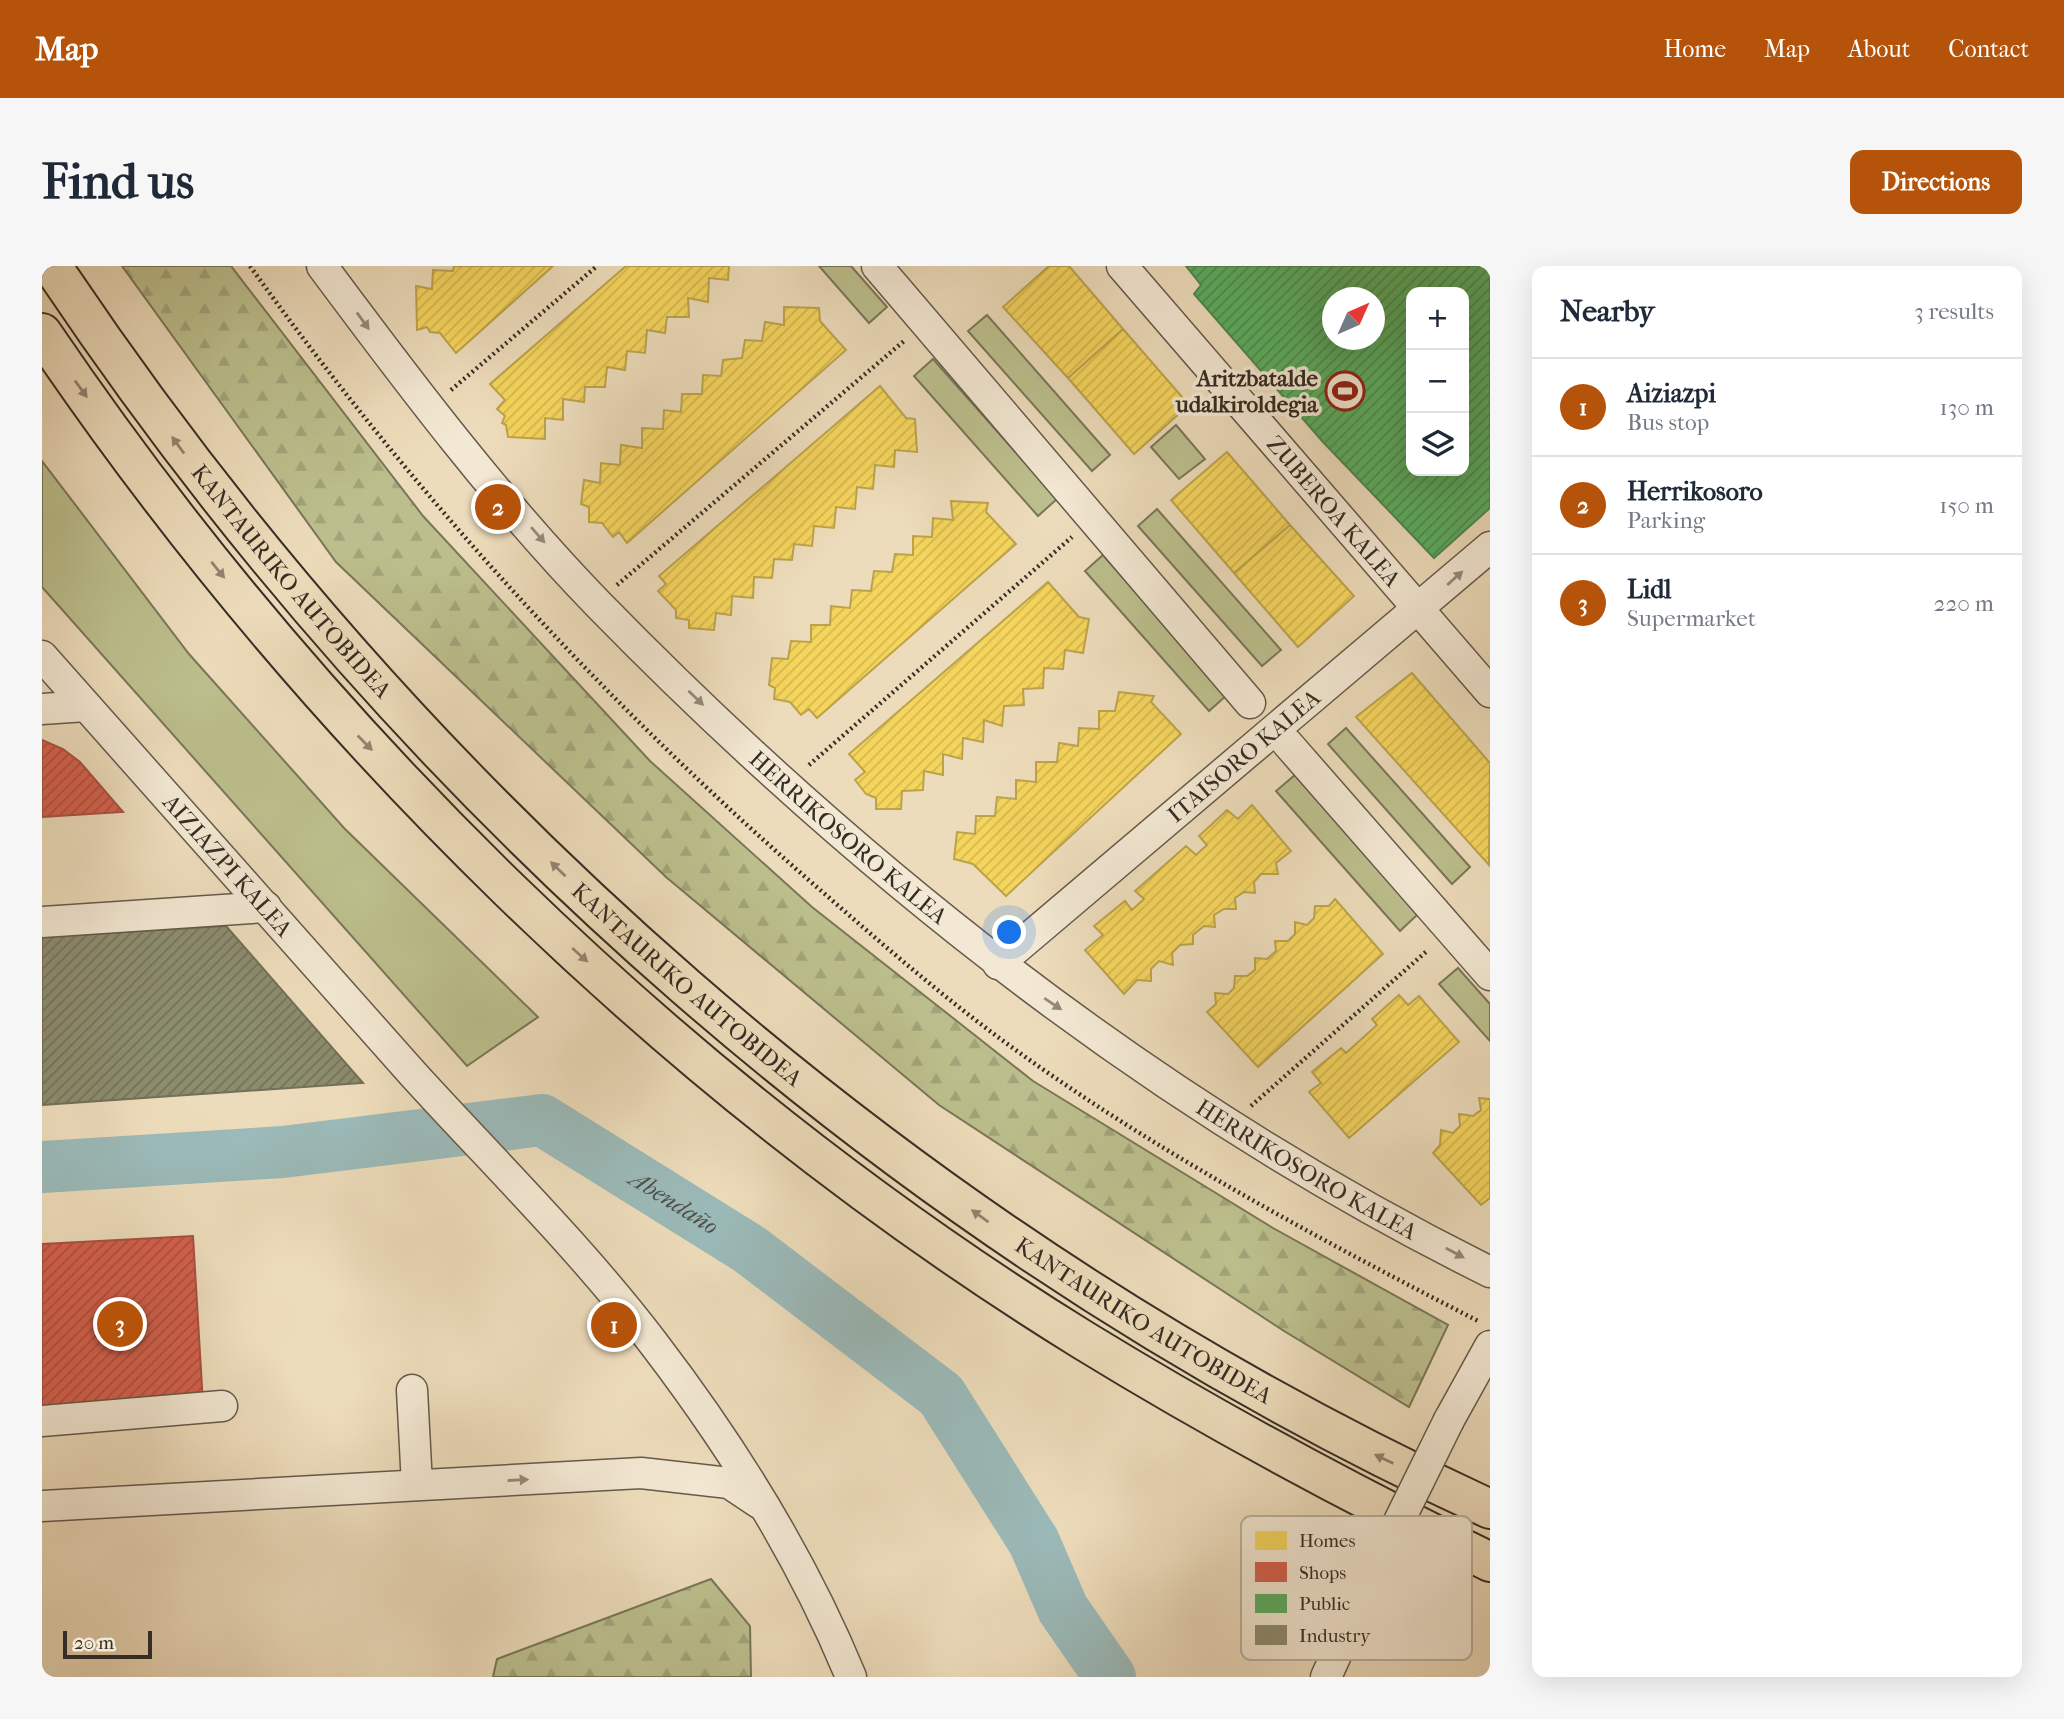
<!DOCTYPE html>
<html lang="en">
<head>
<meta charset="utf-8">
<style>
  :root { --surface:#fff; --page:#f6f6f7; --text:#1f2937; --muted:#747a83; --line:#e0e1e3; --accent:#b45309 }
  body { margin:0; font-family:"IM FELL French Canon",serif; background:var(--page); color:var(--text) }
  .controls { position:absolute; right:21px; top:21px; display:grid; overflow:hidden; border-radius:14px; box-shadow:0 7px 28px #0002 }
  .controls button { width:63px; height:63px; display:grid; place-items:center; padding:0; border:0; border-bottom:2px solid var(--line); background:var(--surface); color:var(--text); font:35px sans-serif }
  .compass { position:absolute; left:1280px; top:21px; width:63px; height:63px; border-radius:50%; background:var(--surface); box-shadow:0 7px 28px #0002; rotate:45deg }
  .scale { position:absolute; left:21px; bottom:18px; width:89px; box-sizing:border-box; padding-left:7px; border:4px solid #362d24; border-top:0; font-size:19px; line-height:24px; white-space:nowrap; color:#362d24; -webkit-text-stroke:5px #f3e8d3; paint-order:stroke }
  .you { position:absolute; left:968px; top:667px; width:24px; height:24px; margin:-18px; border:5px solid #fff; border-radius:50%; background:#1a73e8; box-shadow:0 0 0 10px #1a73e833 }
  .badge { display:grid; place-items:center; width:46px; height:46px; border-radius:50%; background:var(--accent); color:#fff; font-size:23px; font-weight:700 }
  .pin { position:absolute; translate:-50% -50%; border:4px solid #fff; box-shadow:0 2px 7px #0006 }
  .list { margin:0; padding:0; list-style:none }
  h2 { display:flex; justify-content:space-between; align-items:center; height:91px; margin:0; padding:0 28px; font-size:30px }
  h2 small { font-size:23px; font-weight:400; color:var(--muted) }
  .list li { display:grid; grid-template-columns:46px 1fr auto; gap:21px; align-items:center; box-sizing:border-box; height:98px; padding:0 28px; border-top:2px solid var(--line) }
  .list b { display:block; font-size:26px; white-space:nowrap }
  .list p { margin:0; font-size:23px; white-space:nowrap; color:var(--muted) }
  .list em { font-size:23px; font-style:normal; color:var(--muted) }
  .icon { flex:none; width:38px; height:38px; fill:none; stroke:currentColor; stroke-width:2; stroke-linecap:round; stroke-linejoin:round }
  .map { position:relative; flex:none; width:1448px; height:1411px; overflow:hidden; border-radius:14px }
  header { display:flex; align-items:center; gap:42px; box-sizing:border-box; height:98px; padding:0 35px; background:var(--accent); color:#fff }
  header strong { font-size:33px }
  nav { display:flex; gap:38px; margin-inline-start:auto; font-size:24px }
  .intro { display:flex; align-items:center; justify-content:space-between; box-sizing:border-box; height:168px; padding:0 42px }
  h1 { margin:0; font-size:49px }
  .button { padding:18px 32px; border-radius:14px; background:var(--accent); color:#fff; font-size:24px; font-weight:700 }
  main { display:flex; gap:42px; padding:0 42px }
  aside { flex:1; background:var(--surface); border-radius:14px; box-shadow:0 7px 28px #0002 }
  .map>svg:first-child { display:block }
</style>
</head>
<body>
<header>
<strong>Map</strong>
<nav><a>Home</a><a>Map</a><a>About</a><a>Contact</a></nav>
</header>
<div class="intro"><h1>Find us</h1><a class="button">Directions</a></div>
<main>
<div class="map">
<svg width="1448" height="1411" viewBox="0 0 1448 1411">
  <defs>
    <pattern id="forest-firs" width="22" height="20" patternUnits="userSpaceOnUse" patternTransform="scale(1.75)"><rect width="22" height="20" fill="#bcbf8d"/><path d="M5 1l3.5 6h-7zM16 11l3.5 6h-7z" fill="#a2a47a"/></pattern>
    <pattern id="homes-hatch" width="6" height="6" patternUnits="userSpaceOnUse" patternTransform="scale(1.75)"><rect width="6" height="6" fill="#f6d55c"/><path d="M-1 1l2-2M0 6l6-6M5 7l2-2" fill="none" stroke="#d4b750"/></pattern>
    <pattern id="shops-hatch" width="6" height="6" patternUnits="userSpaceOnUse" patternTransform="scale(1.75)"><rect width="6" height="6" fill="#d6604d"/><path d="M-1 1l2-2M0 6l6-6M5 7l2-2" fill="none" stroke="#ae5040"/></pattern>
    <pattern id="public-hatch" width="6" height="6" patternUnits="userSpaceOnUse" patternTransform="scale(1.75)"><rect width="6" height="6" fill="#5aae61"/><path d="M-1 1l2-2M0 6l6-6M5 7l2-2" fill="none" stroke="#4b8e50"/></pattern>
    <pattern id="industry-hatch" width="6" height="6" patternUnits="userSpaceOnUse" patternTransform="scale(1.75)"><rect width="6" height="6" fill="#8c8c6e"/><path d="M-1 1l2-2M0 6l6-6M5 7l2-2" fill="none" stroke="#73735a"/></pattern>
  </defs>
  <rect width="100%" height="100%" fill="#eddcbb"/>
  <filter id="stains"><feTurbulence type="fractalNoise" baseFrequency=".00286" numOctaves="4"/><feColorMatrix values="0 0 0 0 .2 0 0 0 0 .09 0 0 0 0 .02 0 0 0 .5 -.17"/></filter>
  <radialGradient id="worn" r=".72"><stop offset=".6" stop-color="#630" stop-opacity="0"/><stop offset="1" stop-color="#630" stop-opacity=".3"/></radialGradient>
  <!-- green -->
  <path fill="#bcbf8d" stroke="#797658" stroke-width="2" d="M777,0H809L845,41L827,57Z
    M945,49L1068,189L1050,205L926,65Z
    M891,93L1015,233L996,250L872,110Z
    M1134,159L1163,193L1137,213L1109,181Z
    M0,195L147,388L302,562L496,751L425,800L0,321Z
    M1115,243L1239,384L1220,400L1096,260Z
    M1061,289L1185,429L1167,445L1043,305Z
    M1304,462L1428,601L1410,618L1286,478Z
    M1253,509L1376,648L1358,665L1234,525Z
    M1416,702L1448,738V775L1397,718Z"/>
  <!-- forest -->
  <path fill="url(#forest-firs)" stroke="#797658" stroke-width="2" d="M80,0H189L381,250L608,495L770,641L991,815L1231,962L1406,1059L1367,1141L1242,1065L897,839L624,611L294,296Z
    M669,1313L708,1360L709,1411H451L455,1393Z"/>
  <!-- homes -->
  <path fill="url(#homes-hatch)" stroke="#bca34b" stroke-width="2" d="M412,0H511L414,87L398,67L388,66L385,61L375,64L374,20L390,23L391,4L411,5Z
    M584,0H687L686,14L667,12L666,36L646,32L647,51H625L623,67L605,64L603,87L585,85L583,104L565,101L563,121H543L542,136L521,133V154L503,152V173L466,171L464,159L460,157L463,150L455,143L463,134L448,118Z
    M1007,0H1027L1081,63L1026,112L961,41Z
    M742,41L777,42L778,55L804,84L585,277L577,266L571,271L560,257L547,256V241L539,238L542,214L558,217L559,197L578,199L579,179L600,182V162L621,163L622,144L639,146L640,128H660L661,109L679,110L681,94L700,92L703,74L720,75L723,56L742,59Z
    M1081,63L1147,139L1092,188L1026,112Z
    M838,120L864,152L873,153L875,186L853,184L852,201L833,199L831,223L815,221L813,243L794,241L792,262L772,260L770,280L752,278L750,294L732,293L730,312L712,311L711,332L690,330L689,349L674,347L672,364L647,362V354L634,352V344L616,325L624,318L617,310Z
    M1185,186L1248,259L1192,307L1129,234Z
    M909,235L946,237L944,246L974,278L775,452L767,443L759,449L748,436L732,433L733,422L727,419L730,392L746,393L749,375L769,376V359H788L789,340L808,342L810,324L829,325L832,305L850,306L853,288L871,289V270L890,271L891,252L911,254Z
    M1248,259L1312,330L1256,381L1192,307Z
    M1006,316L1037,351L1047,353L1041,387L1023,384L1021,403L1002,402L1001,422L981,423L982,439L962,440L960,460L942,454L941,476L921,472L920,493L901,488V509L882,505L881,524L860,525L859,543H834V532L824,528L813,514L823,506L807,488Z
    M1370,407L1448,497L1447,599L1314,451Z
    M1077,426L1112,430L1109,436L1139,468L964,630L931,598L912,593L915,566L933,568L934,550H953L955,531L974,533V514L994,516V496H1015L1017,477L1036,480L1037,462L1057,463V445H1073Z
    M1210,539L1249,585L1234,597L1236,608H1219L1212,616L1213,627L1202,626L1193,632L1194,643H1182L1172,649L1173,661L1162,660L1151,669V678L1138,679L1130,687L1131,699L1117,695L1109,703V715L1095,714L1082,728L1043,684L1061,669L1052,660L1083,635L1090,644L1102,633L1093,625L1144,580L1154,589L1165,579L1157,570L1185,544L1196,553Z
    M1293,633L1341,688L1216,801L1165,746L1174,738L1173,727L1186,728L1192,722L1193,710H1205L1213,704V692L1225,693L1234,685L1233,675H1246L1253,668V656L1265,659L1272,652L1273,640H1287Z
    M1357,729L1366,739L1377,730L1417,776L1307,872L1267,826L1279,817L1270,806L1299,782L1304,787L1335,759L1330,753Z
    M1437,832L1448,833V932L1439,939L1391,887L1398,879L1399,864L1411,867L1418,860L1417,848L1431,850L1439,844Z"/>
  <!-- shops -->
  <path fill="url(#shops-hatch)" stroke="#a65141" stroke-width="2" d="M0,474L21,483L38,496L81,546L0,551Z
    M151,970L161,1138L0,1149V978Z"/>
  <!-- public -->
  <path fill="url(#public-hatch)" stroke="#4f874f" stroke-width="2" fill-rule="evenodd" d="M1144,0H1448V242L1392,292L1281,176L1152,28L1159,19ZM1369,26H1422V205H1369ZM1290,32H1332V74H1290Z"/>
  <!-- industry -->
  <path fill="url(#industry-hatch)" stroke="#727058" stroke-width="2" d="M184,660L321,817L0,839V671Z"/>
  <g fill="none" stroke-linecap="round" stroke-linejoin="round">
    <!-- river -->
    <path stroke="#9bbab9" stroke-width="52" id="s1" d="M0,901L241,886L500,854L707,983L899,1129L992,1276L1021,1343L1068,1411"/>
    <!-- minor casing -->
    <g stroke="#64594a" stroke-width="33">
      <g id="minor">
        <path id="s2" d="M280,0C367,117 456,235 557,339C817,605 1114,840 1448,1006"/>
        <path d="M835,0L1208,437"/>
        <path id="s3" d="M1080,0L1448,426"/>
        <path id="s4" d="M0,390C124,529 247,669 371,808C452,897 539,982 612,1078C690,1180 760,1292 809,1411"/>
        <path d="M0,443L44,440"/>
        <path d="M1245,477L1448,709"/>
        <path d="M0,656L224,641"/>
        <path id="s5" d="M956,698L1448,281"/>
        <path d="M370,1124L375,1219"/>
        <path d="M1407,1154L1448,1080"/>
        <path d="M0,1155L180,1140"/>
        <path d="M0,1240L599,1207L687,1217L717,1237"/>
        <path d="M1284,1411L1327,1316"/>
      </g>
    </g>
    <!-- highway casing -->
    <g stroke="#362d24" stroke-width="42">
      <g id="highway">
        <path id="s6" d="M10,0C365,532 866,976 1448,1243"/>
        <path d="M0,67C269,464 632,821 1041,1074C1173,1155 1309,1228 1448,1296"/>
      </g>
    </g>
    <!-- path -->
    <path stroke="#362d24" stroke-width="4.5" stroke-dasharray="2 3.5" stroke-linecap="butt" d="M208,0C374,232 568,443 784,629C848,685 913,741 982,790C1125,892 1281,975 1436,1055
      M409,124L555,0
      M575,319L862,75
      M767,499L1030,271
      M1209,840L1386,684"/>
    <!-- minor -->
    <use href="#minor" stroke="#f3e8d3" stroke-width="30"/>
    <!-- highway -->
    <use href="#highway" stroke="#eddcbb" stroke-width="38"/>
    <!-- minor-bridge casing -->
    <g stroke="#64594a" stroke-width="33" stroke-linecap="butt">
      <path id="minor-bridge" d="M1327,1316L1407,1154"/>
    </g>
    <!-- minor-bridge -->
    <use href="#minor-bridge" stroke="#f3e8d3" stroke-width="30"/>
  </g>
  <!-- one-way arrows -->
  <defs><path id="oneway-solid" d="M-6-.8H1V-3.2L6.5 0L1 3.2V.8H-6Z" transform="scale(1.75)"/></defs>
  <g fill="#948a7c">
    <use href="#oneway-solid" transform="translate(321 55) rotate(54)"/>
    <use href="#oneway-solid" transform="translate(496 269) rotate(49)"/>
    <use href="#oneway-solid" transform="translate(1413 312) rotate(-42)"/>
    <use href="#oneway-solid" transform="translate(654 432) rotate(44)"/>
    <use href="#oneway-solid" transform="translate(1011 738) rotate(34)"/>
    <use href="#oneway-solid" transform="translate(1413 987) rotate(28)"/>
    <use href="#oneway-solid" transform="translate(476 1214) rotate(-3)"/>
  </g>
  <g fill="#928470">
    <use href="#oneway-solid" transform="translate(39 123) rotate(54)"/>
    <use href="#oneway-solid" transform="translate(136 179) rotate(-126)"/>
    <use href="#oneway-solid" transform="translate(176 304) rotate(51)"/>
    <use href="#oneway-solid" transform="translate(323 477) rotate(45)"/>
    <use href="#oneway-solid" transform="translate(516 603) rotate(-136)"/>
    <use href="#oneway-solid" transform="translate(538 689) rotate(42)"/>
    <use href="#oneway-solid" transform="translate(938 950) rotate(-144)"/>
    <use href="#oneway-solid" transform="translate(1342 1193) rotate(-154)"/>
  </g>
  <!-- icons -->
  <defs>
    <g id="stadium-ring" transform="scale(2.0125)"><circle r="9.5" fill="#f3e8d3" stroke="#8f2418" stroke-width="1.5"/><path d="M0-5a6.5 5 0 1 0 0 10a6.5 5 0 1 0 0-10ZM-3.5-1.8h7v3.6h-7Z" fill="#8f2418"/></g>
  </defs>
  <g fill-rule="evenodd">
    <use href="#stadium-ring" x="1303" y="125"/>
  </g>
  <g text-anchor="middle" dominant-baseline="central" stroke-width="7" stroke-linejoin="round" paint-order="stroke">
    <!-- poi labels -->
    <g font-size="23" font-weight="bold" fill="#362d24" stroke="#f3e8d3" text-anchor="end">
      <text x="1276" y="112">Aritzbatalde<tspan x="1276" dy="26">udalkiroldegia</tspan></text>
    </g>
    <!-- street labels -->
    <g font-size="23" fill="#362d24" stroke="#f3e8d3">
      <text stroke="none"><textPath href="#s3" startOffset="324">ZUBEROA KALEA</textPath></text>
      <text stroke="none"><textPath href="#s6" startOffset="396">KANTAURIKO AUTOBIDEA</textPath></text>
      <text stroke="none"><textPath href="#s5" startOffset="322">ITAISORO KALEA</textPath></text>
      <text stroke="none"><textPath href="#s2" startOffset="779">HERRIKOSORO KALEA</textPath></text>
      <text stroke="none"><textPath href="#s4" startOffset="280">AIZIAZPI KALEA</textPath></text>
      <text stroke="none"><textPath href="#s6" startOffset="962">KANTAURIKO AUTOBIDEA</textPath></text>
      <text stroke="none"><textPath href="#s2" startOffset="1346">HERRIKOSORO KALEA</textPath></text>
      <text stroke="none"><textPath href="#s6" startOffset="1530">KANTAURIKO AUTOBIDEA</textPath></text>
    </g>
    <!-- water labels -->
    <g font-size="24" font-style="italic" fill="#4f5049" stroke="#f3e8d3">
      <text stroke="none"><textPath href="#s1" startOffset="658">Abendaño</textPath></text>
    </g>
  </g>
  <!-- legend -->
  <rect x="1199" y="1250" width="231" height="144" rx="10" fill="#f3e8d3" stroke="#bab09e" stroke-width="2"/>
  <rect x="1213" y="1265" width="32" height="19" fill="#f6d55c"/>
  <rect x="1213" y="1296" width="32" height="20" fill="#d6604d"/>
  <rect x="1213" y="1328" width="32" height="19" fill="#5aae61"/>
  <rect x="1213" y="1359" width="32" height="20" fill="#8c8c6e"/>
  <g font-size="19" fill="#362d24">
    <text x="1257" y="1281">Homes</text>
    <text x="1257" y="1313">Shops</text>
    <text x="1257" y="1344">Public</text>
    <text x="1257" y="1376">Industry</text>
  </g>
  <rect width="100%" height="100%" filter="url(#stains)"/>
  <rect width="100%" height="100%" fill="url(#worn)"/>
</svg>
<div class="controls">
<button>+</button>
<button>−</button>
<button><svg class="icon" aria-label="layers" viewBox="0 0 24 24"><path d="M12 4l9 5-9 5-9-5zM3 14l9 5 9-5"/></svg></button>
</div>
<svg class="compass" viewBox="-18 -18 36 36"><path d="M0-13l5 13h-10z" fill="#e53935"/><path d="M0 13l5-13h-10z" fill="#747a83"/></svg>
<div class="scale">20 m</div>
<div class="you"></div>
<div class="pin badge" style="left:572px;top:1059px">1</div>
<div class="pin badge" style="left:456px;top:241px">2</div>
<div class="pin badge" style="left:78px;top:1058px">3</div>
</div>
<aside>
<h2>Nearby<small>3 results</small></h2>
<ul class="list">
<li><span class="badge">1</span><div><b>Aiziazpi</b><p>Bus stop</p></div><em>130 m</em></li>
<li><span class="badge">2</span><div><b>Herrikosoro</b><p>Parking</p></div><em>150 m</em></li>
<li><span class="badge">3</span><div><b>Lidl</b><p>Supermarket</p></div><em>220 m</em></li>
</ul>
</aside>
</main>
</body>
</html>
